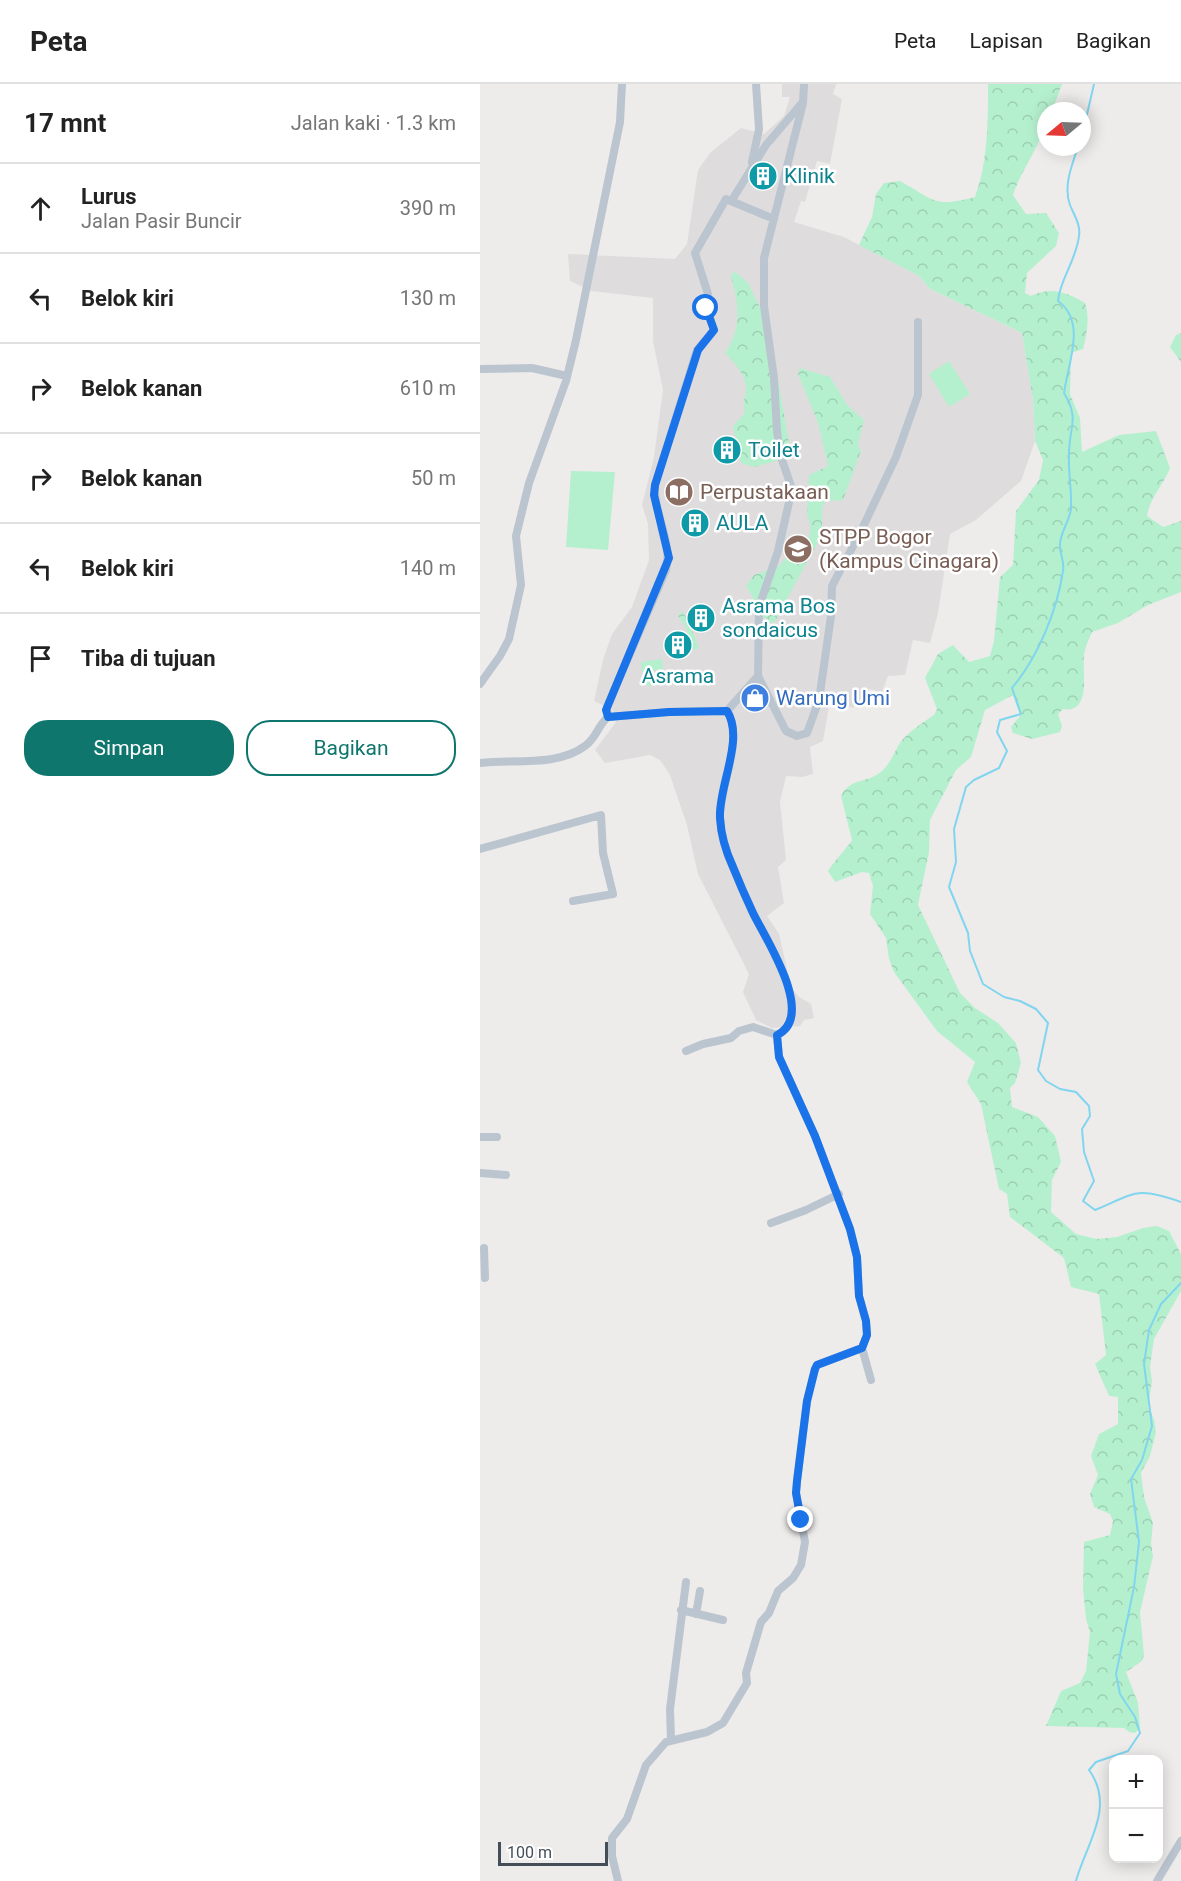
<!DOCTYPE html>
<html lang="id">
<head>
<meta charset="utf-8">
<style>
  :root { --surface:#fff; --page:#f2f2f2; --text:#222; --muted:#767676; --line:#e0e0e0; --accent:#0f766e }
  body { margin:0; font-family:Roboto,sans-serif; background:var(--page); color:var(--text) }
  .controls { position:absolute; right:18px; bottom:18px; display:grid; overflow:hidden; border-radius:12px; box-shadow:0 3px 15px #0003 }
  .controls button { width:54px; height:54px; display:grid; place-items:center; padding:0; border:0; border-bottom:2px solid var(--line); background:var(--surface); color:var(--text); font:30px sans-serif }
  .compass { position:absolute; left:557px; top:18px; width:54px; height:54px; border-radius:50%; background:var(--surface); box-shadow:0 3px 15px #0003; rotate:251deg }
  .scale { position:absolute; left:18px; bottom:15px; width:110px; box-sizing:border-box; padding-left:6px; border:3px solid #434e59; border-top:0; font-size:16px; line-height:21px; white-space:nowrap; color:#434e59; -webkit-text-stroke:4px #fff; paint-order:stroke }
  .stop { position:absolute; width:18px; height:18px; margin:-14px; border:4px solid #1a73e8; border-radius:50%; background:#fff }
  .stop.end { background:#1a73e8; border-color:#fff; box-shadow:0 2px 6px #0008 }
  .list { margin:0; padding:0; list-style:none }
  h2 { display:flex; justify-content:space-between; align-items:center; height:78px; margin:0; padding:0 24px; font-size:26px }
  h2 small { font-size:20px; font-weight:400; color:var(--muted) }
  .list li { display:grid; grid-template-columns:39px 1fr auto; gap:18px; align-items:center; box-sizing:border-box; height:90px; padding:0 24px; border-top:2px solid var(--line) }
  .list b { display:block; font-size:22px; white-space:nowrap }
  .list p { margin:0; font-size:20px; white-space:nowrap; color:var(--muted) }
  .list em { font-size:20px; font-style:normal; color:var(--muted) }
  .actions { display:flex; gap:12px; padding:18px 24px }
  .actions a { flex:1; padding:14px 0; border:2px solid var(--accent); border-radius:24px; text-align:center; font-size:21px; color:var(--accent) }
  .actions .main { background:var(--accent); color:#fff }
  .icon { flex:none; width:33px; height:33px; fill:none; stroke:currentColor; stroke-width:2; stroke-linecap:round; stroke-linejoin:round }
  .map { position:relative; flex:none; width:701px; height:1797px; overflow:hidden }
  header { display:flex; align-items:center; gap:36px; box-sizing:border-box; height:84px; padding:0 30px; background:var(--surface); border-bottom:2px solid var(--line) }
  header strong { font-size:28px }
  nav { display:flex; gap:33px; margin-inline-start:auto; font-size:21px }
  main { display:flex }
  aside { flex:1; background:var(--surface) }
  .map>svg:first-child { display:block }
</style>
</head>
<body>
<header>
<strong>Peta</strong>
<nav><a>Peta</a><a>Lapisan</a><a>Bagikan</a></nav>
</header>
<main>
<aside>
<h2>17 mnt<small>Jalan kaki · 1.3 km</small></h2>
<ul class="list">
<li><svg class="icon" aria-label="ahead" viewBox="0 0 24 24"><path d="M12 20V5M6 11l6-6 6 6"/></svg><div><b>Lurus</b><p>Jalan Pasir Buncir</p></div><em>390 m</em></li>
<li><svg class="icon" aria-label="left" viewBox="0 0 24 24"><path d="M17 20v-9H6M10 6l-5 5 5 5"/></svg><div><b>Belok kiri</b></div><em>130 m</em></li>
<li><svg class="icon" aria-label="right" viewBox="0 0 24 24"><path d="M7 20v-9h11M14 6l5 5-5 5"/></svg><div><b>Belok kanan</b></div><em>610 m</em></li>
<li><svg class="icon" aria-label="right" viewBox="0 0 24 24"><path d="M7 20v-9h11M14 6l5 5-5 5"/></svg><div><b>Belok kanan</b></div><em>50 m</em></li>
<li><svg class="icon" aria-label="left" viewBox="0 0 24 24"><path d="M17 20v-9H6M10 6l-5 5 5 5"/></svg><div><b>Belok kiri</b></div><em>140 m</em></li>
<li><svg class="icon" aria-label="arrive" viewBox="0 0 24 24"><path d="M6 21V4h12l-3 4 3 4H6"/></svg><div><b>Tiba di tujuan</b></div></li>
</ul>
<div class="actions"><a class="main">Simpan</a><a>Bagikan</a></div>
</aside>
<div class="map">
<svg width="701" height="1797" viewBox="0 0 701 1797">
  <defs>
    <pattern id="forest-crowns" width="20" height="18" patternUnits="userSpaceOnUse" patternTransform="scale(1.5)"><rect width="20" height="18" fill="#b5f0ce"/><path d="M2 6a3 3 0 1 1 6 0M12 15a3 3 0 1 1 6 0" fill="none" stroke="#9dcfb3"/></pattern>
  </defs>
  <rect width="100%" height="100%" fill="#eeebeb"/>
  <!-- education -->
  <path fill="#dfdcdd" d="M302,0H356L353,10L362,15L350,80L337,77L325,118L321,117L314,138L364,153L439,192L450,205L542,249L553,316L555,357L541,397L496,436L470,450L458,529L450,559L433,556L425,591L408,592L402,608L389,605L373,624L353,618L349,623L343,657L330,663L333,690L322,693L306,692L300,718L306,776L298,783L304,819L287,832L299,850L311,903L319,913L331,920L334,934L324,936L320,942L292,944L276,936L263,908L269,890L218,790L207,741L190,691L180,676L170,671L125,679L115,666L136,638L133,626L114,617L123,576L132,550L152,523L169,476L168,440L162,421L174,373L183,306L173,257V214L112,207L90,197L88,170L195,175L207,160L218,86L230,69L261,44L284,50L304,32L310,13H302Z"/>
  <!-- grass -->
  <path fill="#b5f0ce" d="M469,277L490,310L469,323L449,290Z
    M91,387L135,388L128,466L86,463Z
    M182,575L183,585L162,588L161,578Z
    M188,588L189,599L167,602L166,591Z"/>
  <!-- forest -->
  <path fill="url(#forest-crowns)" d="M508,0H582L572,27H566C566,57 542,83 533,111L546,130L566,129L579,149L576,162L547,189L545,209L551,212C571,202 587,208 605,219C610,233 607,250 603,265L591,269L590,310L600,334L602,368L639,351L676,347L690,384C683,402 670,413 667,432L683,443L701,437V508L668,521L638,539L612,548C609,555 605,563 604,571C602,587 612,630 583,625L578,630L582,642L580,648L552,655L533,649L531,643L540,632L533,611L505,626L491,673L476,686L450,736L449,768L438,821L480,909L495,924L518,939L536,959L541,979L535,999L530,1004L532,1023L558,1033L575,1052L581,1078L572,1096L571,1128L596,1150L617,1155L637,1153L663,1144L677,1142L689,1147L701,1170V1207L674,1255L670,1283L672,1297L668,1323L674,1335L676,1348L670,1372L661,1389L664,1413L673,1439L671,1459L673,1472L660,1528L664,1571L662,1577L646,1588L658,1619L660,1644L655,1649L649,1648L644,1644L566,1642L581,1607L600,1599L606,1587L610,1548L606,1535L603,1504L604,1458L630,1451L633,1437L630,1430L614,1423L610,1410L618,1391L611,1372L619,1350L638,1340V1313L629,1312L615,1280L626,1271L619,1210L591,1203L584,1174L530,1133L527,1110L519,1105L501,1020L487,998L495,978L457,947L414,888L409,875L406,854L390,830L393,802L389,789L382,788L355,798L348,787C353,779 370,760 372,756L361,712C370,693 389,700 403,686C409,680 414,670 418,662C426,649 442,639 454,631L457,625L445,594L458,570L473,561L489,578L510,572L514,557L520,493L533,481L536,427L559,396L563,376L555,357L553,316L542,249L450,205L439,192L379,161L392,133L396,110L404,99L420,97C455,116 453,124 495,113C508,78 508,37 508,0Z
    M254,187L268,199L289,242L310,365L303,375L274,383L261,379L253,342L265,329C262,317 265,316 266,306C267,292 254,278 245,269C262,245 259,220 251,193Z
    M701,249V278L690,263L696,251Z
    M320,284L350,293L368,322L384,336L378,361L381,367L363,416L345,417L342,426V450L294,539L287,538L266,502L274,491L299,482L308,471L326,465L331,443L327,431L329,391L348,382L338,339L318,290Z
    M202,527L210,539L219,565H212L206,543L198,532Z"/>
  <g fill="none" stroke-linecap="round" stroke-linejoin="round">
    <!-- stream -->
    <path stroke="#80d5ef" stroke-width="2" d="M602,52L614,0
      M598,63C592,81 583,102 590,121C594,131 601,141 599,152C596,177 580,195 578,217C607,238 588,279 584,309C600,335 589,343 589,370C588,388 592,407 591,425C589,438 581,447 580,460C579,469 585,477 583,487C577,527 558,573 532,604L541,630L520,636L517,648L527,667L519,684L494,696L486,703L474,745L476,778L469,803L488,849L490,867L503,900L524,913L540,917L556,925L568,939L558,986L566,997L580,1005L596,1008L609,1022L610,1032L602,1045L604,1068L614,1097L603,1117L615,1126C656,1109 655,1102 701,1118
      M596,1797C606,1760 636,1723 609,1686L616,1678L648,1667L660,1649L655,1633L640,1610L636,1590L654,1503L659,1458L651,1395L662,1376L672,1342L664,1280L669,1246L681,1220L701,1199"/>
    <!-- street -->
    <path stroke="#bbc5cf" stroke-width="8" d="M272,78L279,45L276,0
      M252,116L286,61L322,19
      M0,285L52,284L87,292
      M382,445L416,373L438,311V238
      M278,592L306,647L317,652L327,649L339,616L351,532L352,502L380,449
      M0,600L20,572L29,555L41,501L36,452L49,399L86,297L96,256L140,38L142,0
      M128,633L189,628L247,627L278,592L279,523L298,467L312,405L300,370L297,347L294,294L284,222V174L323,19L324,0
      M128,633L127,623L186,486C193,456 173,430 175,401L217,266L234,246L226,221L228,210L215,169L246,115L294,135
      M0,679C33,675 77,683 105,662C116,655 118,641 128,633
      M0,765L121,731L123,769L133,810L93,817
      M206,967L223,960L251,954L259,947L273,943L297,951
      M0,1053H17
      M0,1089L26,1091
      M291,1139L326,1126L359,1110
      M4,1164L5,1194
      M382,1264L391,1296
      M201,1526L243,1536
      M216,1530L220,1507
      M191,1656L190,1625L206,1498
      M138,1797L132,1772V1754L147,1735L166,1681L186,1658L227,1648L243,1639L267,1599L266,1589L281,1538L289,1529L298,1507L313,1494L321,1481L325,1458L316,1409L317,1397L327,1317L335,1285L337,1281L382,1264L387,1251L386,1237L379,1212L377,1173L370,1145L335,1052L299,973L297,951C337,932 285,854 273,829C266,814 259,798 253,783C246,768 241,751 240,734C239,703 265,654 247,627
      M677,1797L701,1757"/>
  </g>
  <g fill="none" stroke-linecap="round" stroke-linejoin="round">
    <!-- route -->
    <path stroke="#1a73e8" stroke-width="8" d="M226,224L234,246L218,266L175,401L174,411L189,474L126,626L128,633L189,628L247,627C265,655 238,703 240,734C241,751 246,768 253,783C259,798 266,814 273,829C285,854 337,932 297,951L299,973L335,1052L370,1145L377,1173L379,1212L386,1237L387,1251L382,1264L337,1281L335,1285L327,1317L317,1397L316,1409L321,1436"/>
  </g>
  <!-- icons -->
  <defs>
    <g id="building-disc" transform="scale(1.5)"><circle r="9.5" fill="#0f9aa8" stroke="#fff"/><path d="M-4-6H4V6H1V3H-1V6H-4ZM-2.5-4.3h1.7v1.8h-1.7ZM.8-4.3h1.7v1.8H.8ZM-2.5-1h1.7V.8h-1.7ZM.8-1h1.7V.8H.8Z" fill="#fff"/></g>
    <g id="library-disc" transform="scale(1.5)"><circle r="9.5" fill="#8d6e63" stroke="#fff"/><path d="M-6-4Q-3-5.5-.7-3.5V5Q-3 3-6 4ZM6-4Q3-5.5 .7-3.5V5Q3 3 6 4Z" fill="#fff"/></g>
    <g id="university-disc" transform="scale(1.5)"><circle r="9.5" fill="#8d6e63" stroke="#fff"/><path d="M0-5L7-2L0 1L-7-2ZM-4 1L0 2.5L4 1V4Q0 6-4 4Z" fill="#fff"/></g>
    <g id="shop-disc" transform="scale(1.5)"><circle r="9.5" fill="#3f7fe0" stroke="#fff"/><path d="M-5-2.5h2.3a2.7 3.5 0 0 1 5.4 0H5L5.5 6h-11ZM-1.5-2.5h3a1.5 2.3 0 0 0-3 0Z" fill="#fff"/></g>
  </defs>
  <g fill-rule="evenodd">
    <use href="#building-disc" x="283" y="92"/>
    <use href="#building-disc" x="247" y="366"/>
    <use href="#library-disc" x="199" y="408"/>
    <use href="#building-disc" x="215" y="439"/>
    <use href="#university-disc" x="318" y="465"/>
    <use href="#building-disc" x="221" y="534"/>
    <use href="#building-disc" x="198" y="561"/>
    <use href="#shop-disc" x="275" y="614"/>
  </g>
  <g text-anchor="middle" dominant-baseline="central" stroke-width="5" stroke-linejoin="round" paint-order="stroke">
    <!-- culture labels -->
    <g font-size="21" fill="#0d838f" stroke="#fff" text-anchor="start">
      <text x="304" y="92">Klinik</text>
      <text x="268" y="366">Toilet</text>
      <text x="236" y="439">AULA</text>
      <text x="242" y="522">Asrama Bos<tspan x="242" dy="24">sondaicus</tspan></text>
      <text x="198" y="592" text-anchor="middle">Asrama</text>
    </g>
    <!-- education labels -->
    <g font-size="21" fill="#785e54" stroke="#fff" text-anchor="start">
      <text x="220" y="408">Perpustakaan</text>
      <text x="339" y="453">STPP Bogor<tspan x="339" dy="24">(Kampus Cinagara)</tspan></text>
    </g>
    <!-- shop labels -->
    <g font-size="21" fill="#366cbe" stroke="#fff" text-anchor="start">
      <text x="296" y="614">Warung Umi</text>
    </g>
  </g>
</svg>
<div class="controls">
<button>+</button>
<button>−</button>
</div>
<svg class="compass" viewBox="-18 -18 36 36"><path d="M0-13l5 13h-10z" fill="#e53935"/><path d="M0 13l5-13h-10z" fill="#767676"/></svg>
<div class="scale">100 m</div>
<div class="stop" style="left:226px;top:224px"></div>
<div class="stop end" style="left:321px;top:1436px"></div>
</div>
</main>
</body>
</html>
